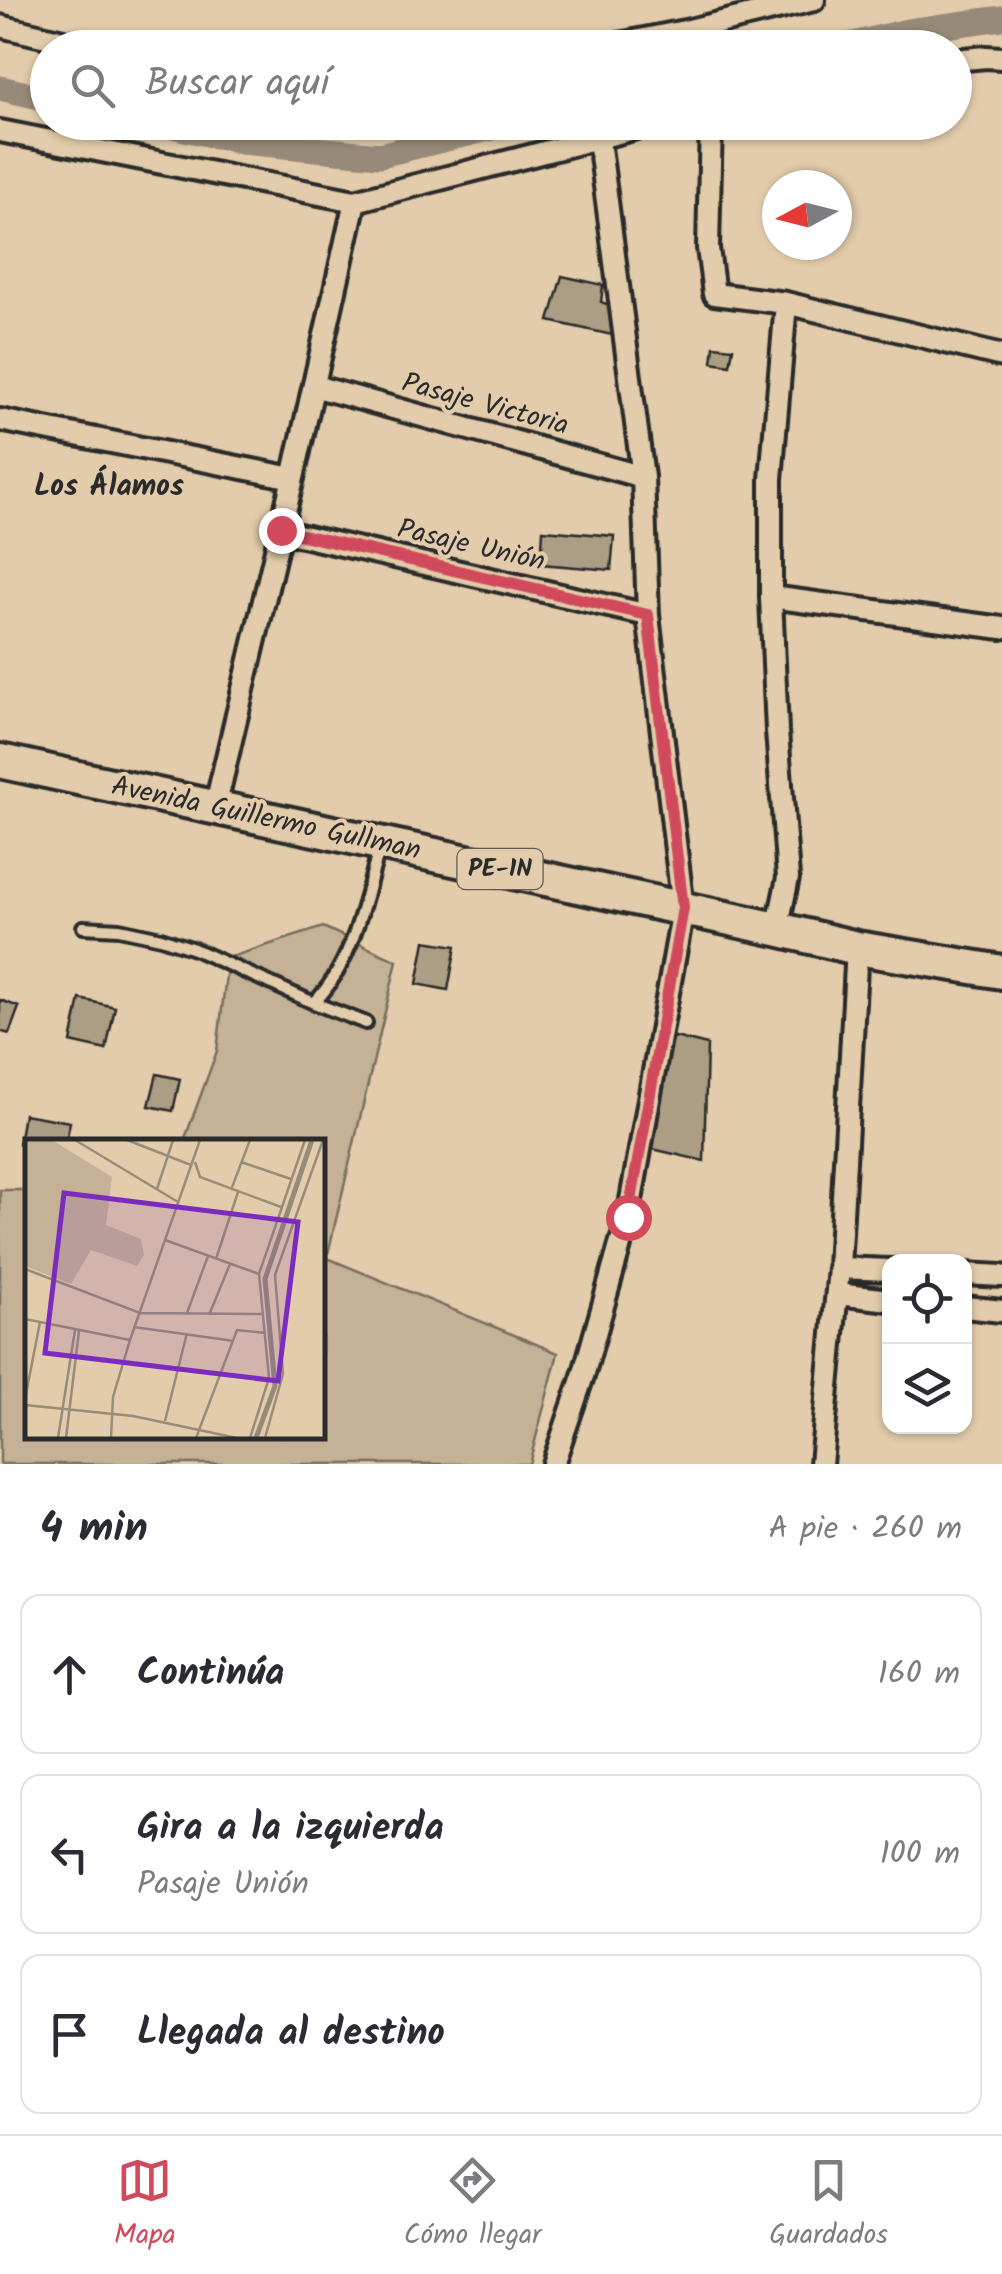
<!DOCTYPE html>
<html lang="es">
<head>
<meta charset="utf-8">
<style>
  :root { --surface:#fff; --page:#f2f2f3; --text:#2b2b33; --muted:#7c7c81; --line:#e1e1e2; --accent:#d1495b }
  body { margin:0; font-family:Kalam,sans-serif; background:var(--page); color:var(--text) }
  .controls { position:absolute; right:30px; bottom:30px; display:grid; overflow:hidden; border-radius:20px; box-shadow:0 2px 8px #0004 }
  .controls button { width:90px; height:90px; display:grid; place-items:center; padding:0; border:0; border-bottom:2px solid var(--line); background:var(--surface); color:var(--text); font:50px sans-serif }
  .compass { position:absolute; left:762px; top:170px; width:90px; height:90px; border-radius:50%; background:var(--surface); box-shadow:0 2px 8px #0004; rotate:263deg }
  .stop { position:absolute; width:30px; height:30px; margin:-22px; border:8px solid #d1495b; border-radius:50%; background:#fff }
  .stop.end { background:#d1495b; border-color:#fff; box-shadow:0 2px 10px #0008 }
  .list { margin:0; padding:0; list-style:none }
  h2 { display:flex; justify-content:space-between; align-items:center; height:130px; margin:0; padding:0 40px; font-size:42px }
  h2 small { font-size:32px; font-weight:400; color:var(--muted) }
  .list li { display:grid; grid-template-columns:65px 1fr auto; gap:30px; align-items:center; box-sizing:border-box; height:160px; margin:0 20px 20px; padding:0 20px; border:2px solid var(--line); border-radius:20px }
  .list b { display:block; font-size:38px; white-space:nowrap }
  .list p { margin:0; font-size:32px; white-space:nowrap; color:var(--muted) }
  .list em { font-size:32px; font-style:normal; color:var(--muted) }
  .icon { flex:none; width:55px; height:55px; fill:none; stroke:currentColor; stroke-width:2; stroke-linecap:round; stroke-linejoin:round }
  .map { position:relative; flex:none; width:1002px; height:1464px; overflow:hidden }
  .search { position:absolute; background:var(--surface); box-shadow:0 2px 8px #0004; left:30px; right:30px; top:30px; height:110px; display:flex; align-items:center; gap:25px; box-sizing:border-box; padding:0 35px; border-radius:55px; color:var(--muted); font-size:38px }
  .sheet { height:670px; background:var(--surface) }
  nav { display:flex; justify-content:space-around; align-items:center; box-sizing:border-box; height:140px; border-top:2px solid var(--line); background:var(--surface); font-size:28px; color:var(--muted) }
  nav a { display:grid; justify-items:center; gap:5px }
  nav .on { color:var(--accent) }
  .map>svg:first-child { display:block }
</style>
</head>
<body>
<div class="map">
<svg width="1002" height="1464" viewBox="0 0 1002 1464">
  <rect width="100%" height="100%" fill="#e2ccab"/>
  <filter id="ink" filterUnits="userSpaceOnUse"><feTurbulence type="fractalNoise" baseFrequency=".01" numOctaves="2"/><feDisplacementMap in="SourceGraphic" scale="20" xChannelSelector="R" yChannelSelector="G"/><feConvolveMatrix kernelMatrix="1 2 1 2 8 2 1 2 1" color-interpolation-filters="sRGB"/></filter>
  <g filter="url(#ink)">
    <!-- green -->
    <path fill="#c4b196" stroke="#786e60" stroke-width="2.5" d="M323,927L397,961L327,1258L558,1353L529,1464H0V1190H27L28,1436H322V1142L184,1141L217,1051L228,958Z"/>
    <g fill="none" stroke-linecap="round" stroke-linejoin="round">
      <!-- canal -->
      <path stroke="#978a78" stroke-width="25" d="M836,48L908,31L1002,18
        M0,88L48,99
        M154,122L242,142L380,155L517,122"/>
    </g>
    <!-- building -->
    <path fill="#ac9d85" stroke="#2b2b2b" stroke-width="2.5" d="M562,276L603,285L601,302L612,306V335L549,321Z
      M714,346L733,348L730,365L712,362Z
      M543,530L614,536L611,570L541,564Z
      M425,941L456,946L448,990L417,984Z
      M80,999L115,1007L106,1050L71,1042Z
      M0,1000L19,1007L9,1034L0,1031Z
      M667,1035L707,1045L704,1161L644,1147Z
      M157,1074L180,1079L173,1111L149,1106Z
      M24,1114L70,1122L66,1142H28V1146L19,1144Z"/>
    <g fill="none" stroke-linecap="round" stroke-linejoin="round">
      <!-- lane casing -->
      <g stroke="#2b2b2b" stroke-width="18">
        <path id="lane" d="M83,927L119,929L161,938L194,949L314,1003L366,1023
          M314,1003C353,963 364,902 379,849"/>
      </g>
      <!-- street casing -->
      <g stroke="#2b2b2b" stroke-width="28">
        <path id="street" d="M0,26L93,48
          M599,48L685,31L814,0
          M954,60L986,57L1002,58
          M711,122L708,248L714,294L786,303L1002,356
          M0,131L355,201L660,122
          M314,386L643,477
          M0,420L293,478
          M281,531L648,615
          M771,597L1002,628
          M215,808L293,478L355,201
          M777,929L788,878L777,731L771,597V479L786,303
          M839,1268L890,1270
          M964,1274L1002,1276
          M837,1294L890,1300
          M964,1307L1002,1311
          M553,1464L584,1373L628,1217L683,909L648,615L643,477L599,140
          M821,1464L839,1268L857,948"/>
      </g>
      <!-- primary casing -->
      <g stroke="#2b2b2b" stroke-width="40">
        <path id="primary" d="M0,761L777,929L857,948L1002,972"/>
      </g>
      <!-- lane -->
      <use href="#lane" stroke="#e2ccab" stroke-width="10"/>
      <!-- street -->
      <use href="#street" stroke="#e2ccab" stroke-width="20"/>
      <!-- primary -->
      <use href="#primary" stroke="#e2ccab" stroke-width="32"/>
    </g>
  </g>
  <g fill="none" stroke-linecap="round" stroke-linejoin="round" filter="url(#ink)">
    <!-- route -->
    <path stroke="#d1495b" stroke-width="12" d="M281,530L648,615L683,908L628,1217"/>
  </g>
  <g text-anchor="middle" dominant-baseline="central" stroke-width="8" stroke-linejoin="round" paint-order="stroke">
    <!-- shield labels -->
    <rect fill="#e2ccab" stroke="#625b51" stroke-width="2.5" x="457.5" y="849" width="85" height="40" rx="8"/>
    <g font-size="25" font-weight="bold" fill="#2b2b2b">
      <text x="500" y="869">PE-1N</text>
    </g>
    <!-- street labels -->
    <g font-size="28" fill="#2b2b2b" stroke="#e2ccab">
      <text transform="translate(485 405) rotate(15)">Pasaje Victoria</text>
      <text transform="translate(471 546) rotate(13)">Pasaje Unión</text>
      <text transform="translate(266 819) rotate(12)">Avenida Guillermo Gullman</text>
    </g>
    <!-- neighbourhood labels -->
    <g font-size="30" font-weight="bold" fill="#2b2b2b" stroke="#e2ccab">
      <text x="109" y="487">Los Álamos</text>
    </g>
  </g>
  <!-- overview -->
  <g transform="translate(25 1139)">
    <rect width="300" height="300" fill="#e2ccab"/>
    <path d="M0,1H27L87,38L81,86L116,100L119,116L112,127L66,111L46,145L0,127Z" fill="#c4b196"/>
    <path fill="none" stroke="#978a78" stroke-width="5" d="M231,299L250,247L240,140L287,1"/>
    <path fill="none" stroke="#998c78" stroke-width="2.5" d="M50,1L153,63M102,1L166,26M170,23L175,38L256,68M216,23L266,40M132,50L148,1M206,51L225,1M140,101L234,135M191,120L213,53M0,130L115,174L239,175M162,174L183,117M184,176L205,125M0,180L105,201M109,188L209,202M0,260L15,183M0,266L108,277L212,299M140,282L162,194M33,299L50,191M41,299L54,192M86,299L88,258L105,201L175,1M171,299L212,191L241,194M225,299L244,239L234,135L280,1M240,299L258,235L250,136L298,1"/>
    <path fill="#7b2cbf" fill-opacity="0.15" stroke="#7b2cbf" stroke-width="5" d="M39,54L273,83L253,242L20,214Z"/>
    <rect width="300" height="300" fill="none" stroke="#2b2b2b" stroke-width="5"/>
  </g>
</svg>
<div class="controls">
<button><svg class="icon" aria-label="locate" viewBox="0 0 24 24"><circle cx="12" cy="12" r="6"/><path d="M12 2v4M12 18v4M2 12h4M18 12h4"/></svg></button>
<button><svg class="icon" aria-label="layers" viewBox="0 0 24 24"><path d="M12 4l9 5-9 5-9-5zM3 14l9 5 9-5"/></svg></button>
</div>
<svg class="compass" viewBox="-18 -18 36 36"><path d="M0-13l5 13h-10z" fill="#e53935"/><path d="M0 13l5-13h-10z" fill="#7c7c81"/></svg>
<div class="stop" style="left:628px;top:1217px"></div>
<div class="stop end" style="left:281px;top:530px"></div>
<div class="search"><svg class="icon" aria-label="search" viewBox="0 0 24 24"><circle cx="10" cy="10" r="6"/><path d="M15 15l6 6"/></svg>Buscar aquí</div>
</div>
<section class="sheet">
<h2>4 min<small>A pie · 260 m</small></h2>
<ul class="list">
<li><svg class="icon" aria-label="ahead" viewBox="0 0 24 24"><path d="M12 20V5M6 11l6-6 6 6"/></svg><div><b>Continúa</b></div><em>160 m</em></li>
<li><svg class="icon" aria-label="left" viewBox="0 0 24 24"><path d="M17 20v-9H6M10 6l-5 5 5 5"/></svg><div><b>Gira a la izquierda</b><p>Pasaje Unión</p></div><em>100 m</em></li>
<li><svg class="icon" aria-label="arrive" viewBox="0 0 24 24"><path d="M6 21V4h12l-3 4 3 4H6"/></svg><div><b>Llegada al destino</b></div></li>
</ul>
</section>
<nav>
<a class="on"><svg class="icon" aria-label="map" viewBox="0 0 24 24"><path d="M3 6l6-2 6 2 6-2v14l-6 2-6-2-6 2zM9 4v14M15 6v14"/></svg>Mapa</a>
<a><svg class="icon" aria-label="directions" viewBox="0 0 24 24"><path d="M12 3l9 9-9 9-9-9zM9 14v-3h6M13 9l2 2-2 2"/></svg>Cómo llegar</a>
<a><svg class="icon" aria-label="saved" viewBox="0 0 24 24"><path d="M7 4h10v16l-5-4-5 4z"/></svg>Guardados</a>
</nav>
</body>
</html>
